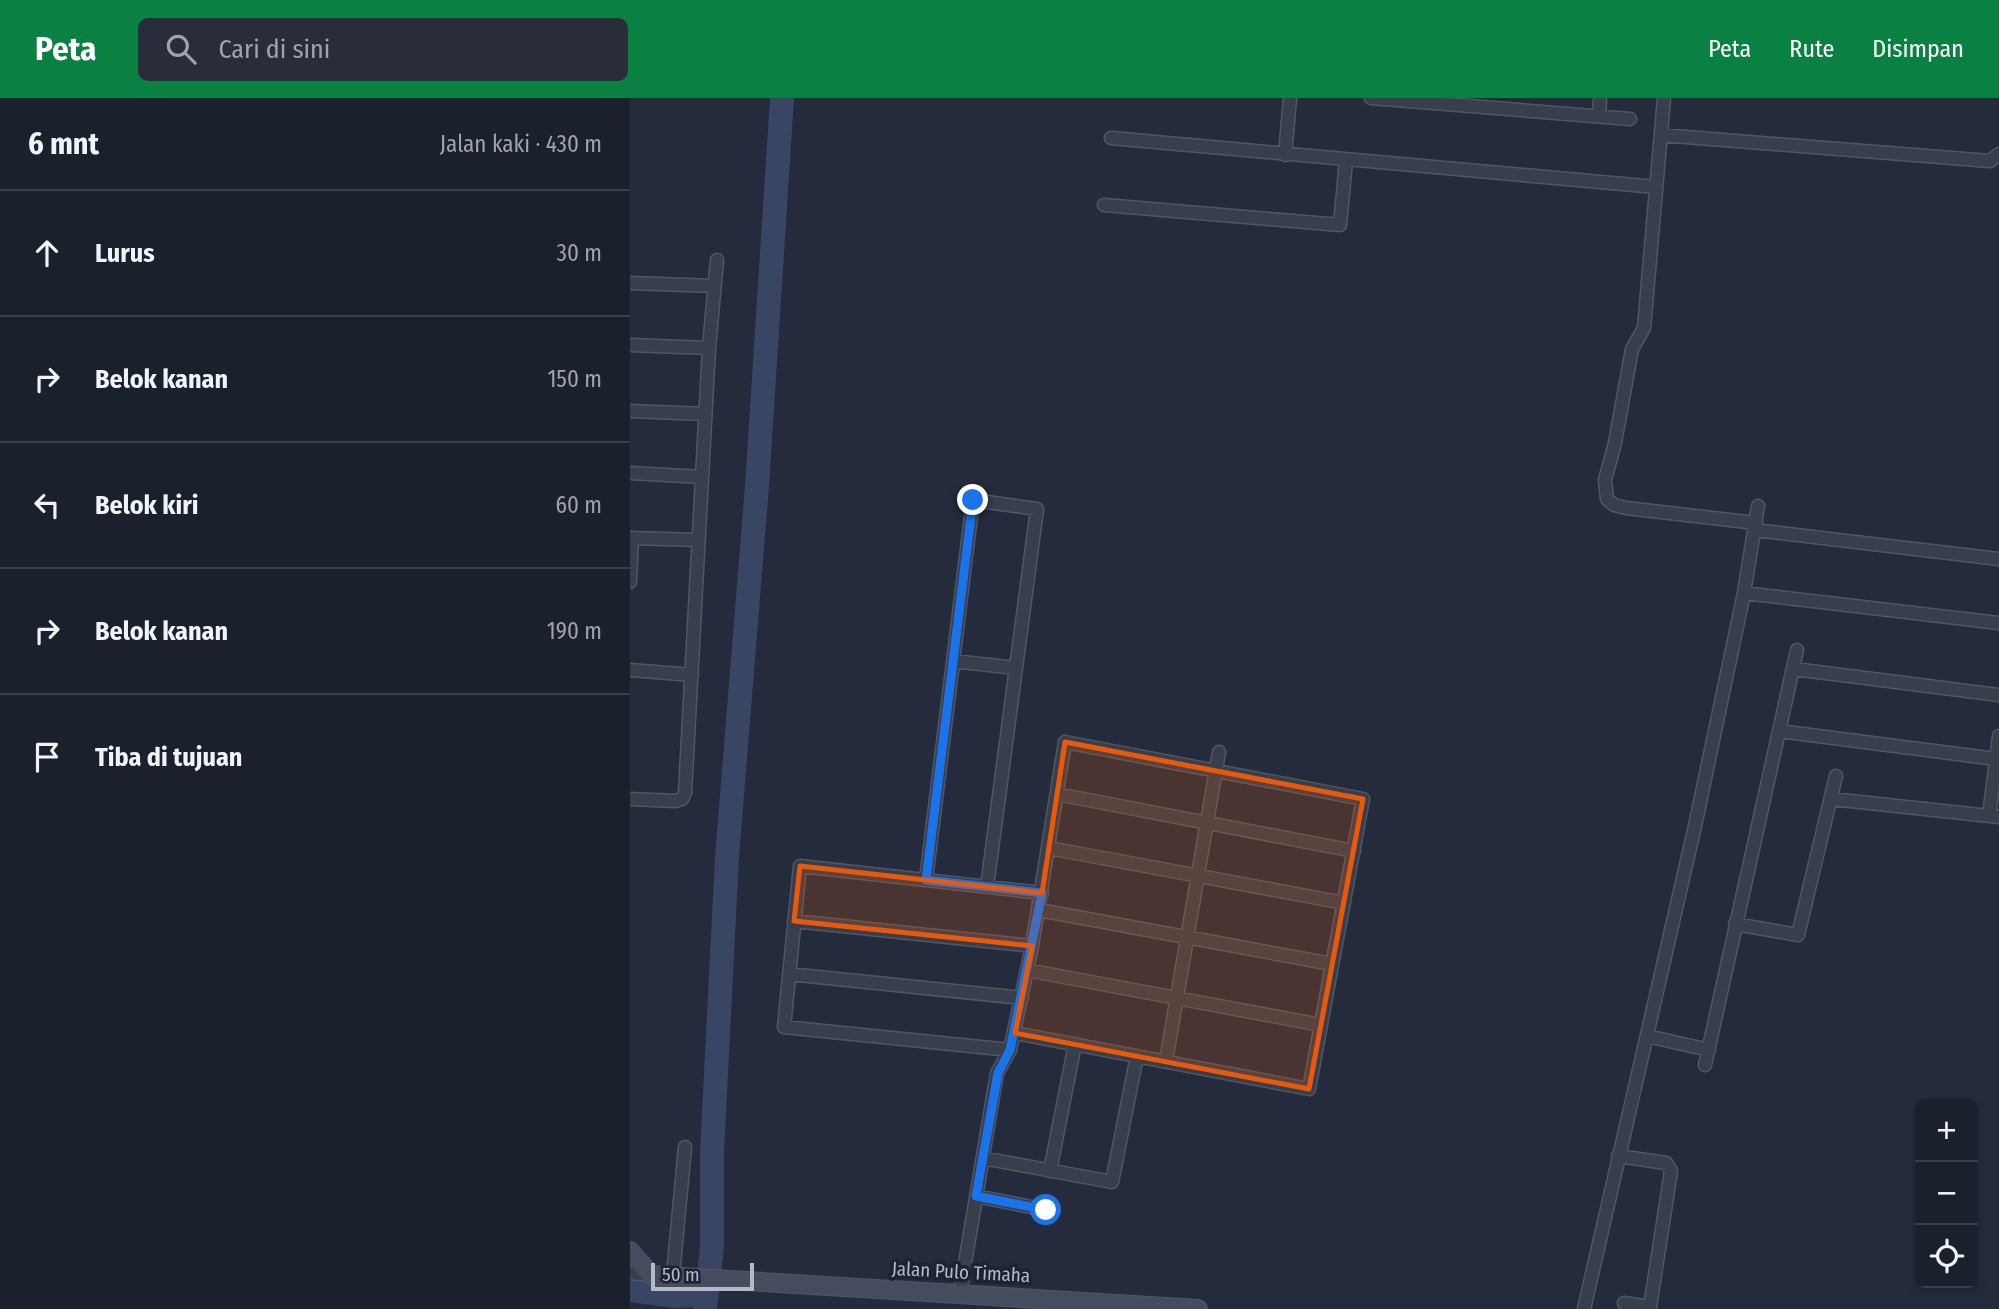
<!DOCTYPE html>
<html lang="id">
<head>
<meta charset="utf-8">
<style>
  :root { --surface:#1b202d; --page:#282d39; --text:#f1f3f6; --muted:#a0a3aa; --line:#393e49; --accent:#0b8043 }
  body { margin:0; font-family:"Fira Sans Condensed",sans-serif; background:var(--page); color:var(--text) }
  .controls { position:absolute; right:21px; bottom:21px; display:grid; overflow:hidden; border-radius:10px; box-shadow:0 4px 10px #0003 }
  .controls button { width:63px; height:63px; display:grid; place-items:center; padding:0; border:0; border-bottom:2px solid var(--line); background:var(--surface); color:var(--text); font:35px sans-serif }
  .scale { position:absolute; left:21px; bottom:18px; width:103px; box-sizing:border-box; padding-left:7px; border:4px solid #b3b9c8; border-top:0; font-size:19px; line-height:24px; white-space:nowrap; color:#b3b9c8; -webkit-text-stroke:5px #1d2331; paint-order:stroke }
  .stop { position:absolute; width:21px; height:21px; margin:-16px; border:5px solid #1a73e8; border-radius:50%; background:#fff }
  .stop.end { background:#1a73e8; border-color:#fff; box-shadow:0 2px 7px #0008 }
  .list { margin:0; padding:0; list-style:none }
  h2 { display:flex; justify-content:space-between; align-items:center; height:91px; margin:0; padding:0 28px; font-size:30px }
  h2 small { font-size:23px; font-weight:400; color:var(--muted) }
  .list li { display:grid; grid-template-columns:46px 1fr auto; gap:21px; align-items:center; box-sizing:border-box; height:126px; padding:0 28px; border-top:2px solid var(--line) }
  .list b { display:block; font-size:26px; white-space:nowrap }
  .list em { font-size:23px; font-style:normal; color:var(--muted) }
  .icon { flex:none; width:38px; height:38px; fill:none; stroke:currentColor; stroke-width:2; stroke-linecap:round; stroke-linejoin:round }
  .map { position:relative; flex:none; width:1369px; height:1211px; overflow:hidden }
  header { display:flex; align-items:center; gap:42px; box-sizing:border-box; height:98px; padding:0 35px; background:var(--accent); color:#fff }
  header strong { font-size:33px }
  nav { display:flex; gap:38px; margin-inline-start:auto; font-size:24px }
  .search { width:490px; height:63px; background:var(--page); display:flex; align-items:center; gap:18px; box-sizing:border-box; padding:0 24px; border-radius:10px; color:var(--muted); font-size:26px }
  main { display:flex }
  aside { flex:1; background:var(--surface) }
  .map>svg:first-child { display:block }
</style>
</head>
<body>
<header>
<strong>Peta</strong>
<div class="search"><svg class="icon" aria-label="search" viewBox="0 0 24 24"><circle cx="10" cy="10" r="6"/><path d="M15 15l6 6"/></svg>Cari di sini</div>
<nav><a>Peta</a><a>Rute</a><a>Disimpan</a></nav>
</header>
<main>
<aside>
<h2>6 mnt<small>Jalan kaki · 430 m</small></h2>
<ul class="list">
<li><svg class="icon" aria-label="ahead" viewBox="0 0 24 24"><path d="M12 20V5M6 11l6-6 6 6"/></svg><div><b>Lurus</b></div><em>30 m</em></li>
<li><svg class="icon" aria-label="right" viewBox="0 0 24 24"><path d="M7 20v-9h11M14 6l5 5-5 5"/></svg><div><b>Belok kanan</b></div><em>150 m</em></li>
<li><svg class="icon" aria-label="left" viewBox="0 0 24 24"><path d="M17 20v-9H6M10 6l-5 5 5 5"/></svg><div><b>Belok kiri</b></div><em>60 m</em></li>
<li><svg class="icon" aria-label="right" viewBox="0 0 24 24"><path d="M7 20v-9h11M14 6l5 5-5 5"/></svg><div><b>Belok kanan</b></div><em>190 m</em></li>
<li><svg class="icon" aria-label="arrive" viewBox="0 0 24 24"><path d="M6 21V4h12l-3 4 3 4H6"/></svg><div><b>Tiba di tujuan</b></div></li>
</ul>
</aside>
<div class="map">
<svg width="1369" height="1211" viewBox="0 0 1369 1211">
  <rect width="100%" height="100%" fill="#242b3c"/>
  <g fill="none" stroke-linecap="round" stroke-linejoin="round">
    <!-- river -->
    <path stroke="#384563" stroke-width="24" d="M0,1192L44,1198L76,1197
      M75,1211L82,1149V1055L97,759L127,388L152,0"/>
    <!-- street casing -->
    <g stroke="#505664" stroke-width="15">
      <path id="street" d="M741,0L1000,21
        M1034,0L1014,230L1002,251L985,345L975,382L977,401L984,407L996,410L1126,425
        M969,18L970,0
        M1031,37L1360,63L1369,56
        M481,40L1026,89
        M655,57L660,0
        M474,107L710,127L716,63
        M0,185L84,188
        M0,247L79,250
        M0,313L75,316
        M0,375L72,379
        M1125,432L1369,461
        M0,440L68,442
        M0,484L2,440
        M1114,495L1369,525
        M323,563L386,570
        M1164,571L1369,597
        M0,572L62,577
        M1149,633L1366,661
        M427,696L724,753
        M0,701L45,703L52,701L55,695L79,250L87,162
        M1202,701L1369,719
        M1359,718L1369,638
        M419,750L714,805
        M296,782L343,402L407,411L357,789
        M409,812L702,866
        M164,823L402,848
        M1105,826L1168,837L1206,678
        M397,872L691,927
        M159,876L392,900
        M1017,938L1079,952
        M380,952L154,929L170,768L412,795
        M536,963L589,654
        M1075,967L1167,552
        M988,1058L1036,1065L1041,1073L1020,1209L994,1205
        M353,1060L482,1084L507,958
        M420,1073L445,946
        M346,1098L416,1112
        M0,1175L21,1177
        M43,1177L55,1049
        M330,1195L367,975L380,952L402,848L435,644L733,701L679,991L385,935
        M954,1211L1065,728L1114,495L1128,408"/>
    </g>
    <!-- secondary casing -->
    <g stroke="#505664" stroke-width="20">
      <path id="secondary" d="M0,1153L21,1177L568,1211"/>
    </g>
    <!-- street -->
    <use href="#street" stroke="#373e4c" stroke-width="12"/>
    <!-- secondary -->
    <use href="#secondary" stroke="#454c5f" stroke-width="18"/>
  </g>
  <g fill="none" stroke-linecap="round" stroke-linejoin="round">
    <!-- route -->
    <path stroke="#1a73e8" stroke-width="9" d="M343,402L296,782L412,795L380,952L368,975L346,1098L416,1112"/>
  </g>
  <!-- marked area -->
  <path fill="#e8590c" fill-opacity="0.2" stroke="#e8590c" stroke-width="5" stroke-linejoin="round" d="M435,644L733,701L679,991L385,935L402,848L164,823L170,768L412,795Z"/>
  <g text-anchor="middle" dominant-baseline="central" stroke-width="7" stroke-linejoin="round" paint-order="stroke">
    <!-- street labels -->
    <g font-size="19" fill="#b3b9c8" stroke="#1d2331">
      <text transform="translate(331 1174) rotate(3)">Jalan Pulo Timaha</text>
    </g>
  </g>
</svg>
<div class="controls">
<button>+</button>
<button>−</button>
<button><svg class="icon" aria-label="locate" viewBox="0 0 24 24"><circle cx="12" cy="12" r="6"/><path d="M12 2v4M12 18v4M2 12h4M18 12h4"/></svg></button>
</div>
<div class="scale">50 m</div>
<div class="stop" style="left:416px;top:1112px"></div>
<div class="stop end" style="left:343px;top:402px"></div>
</div>
</main>
</body>
</html>
